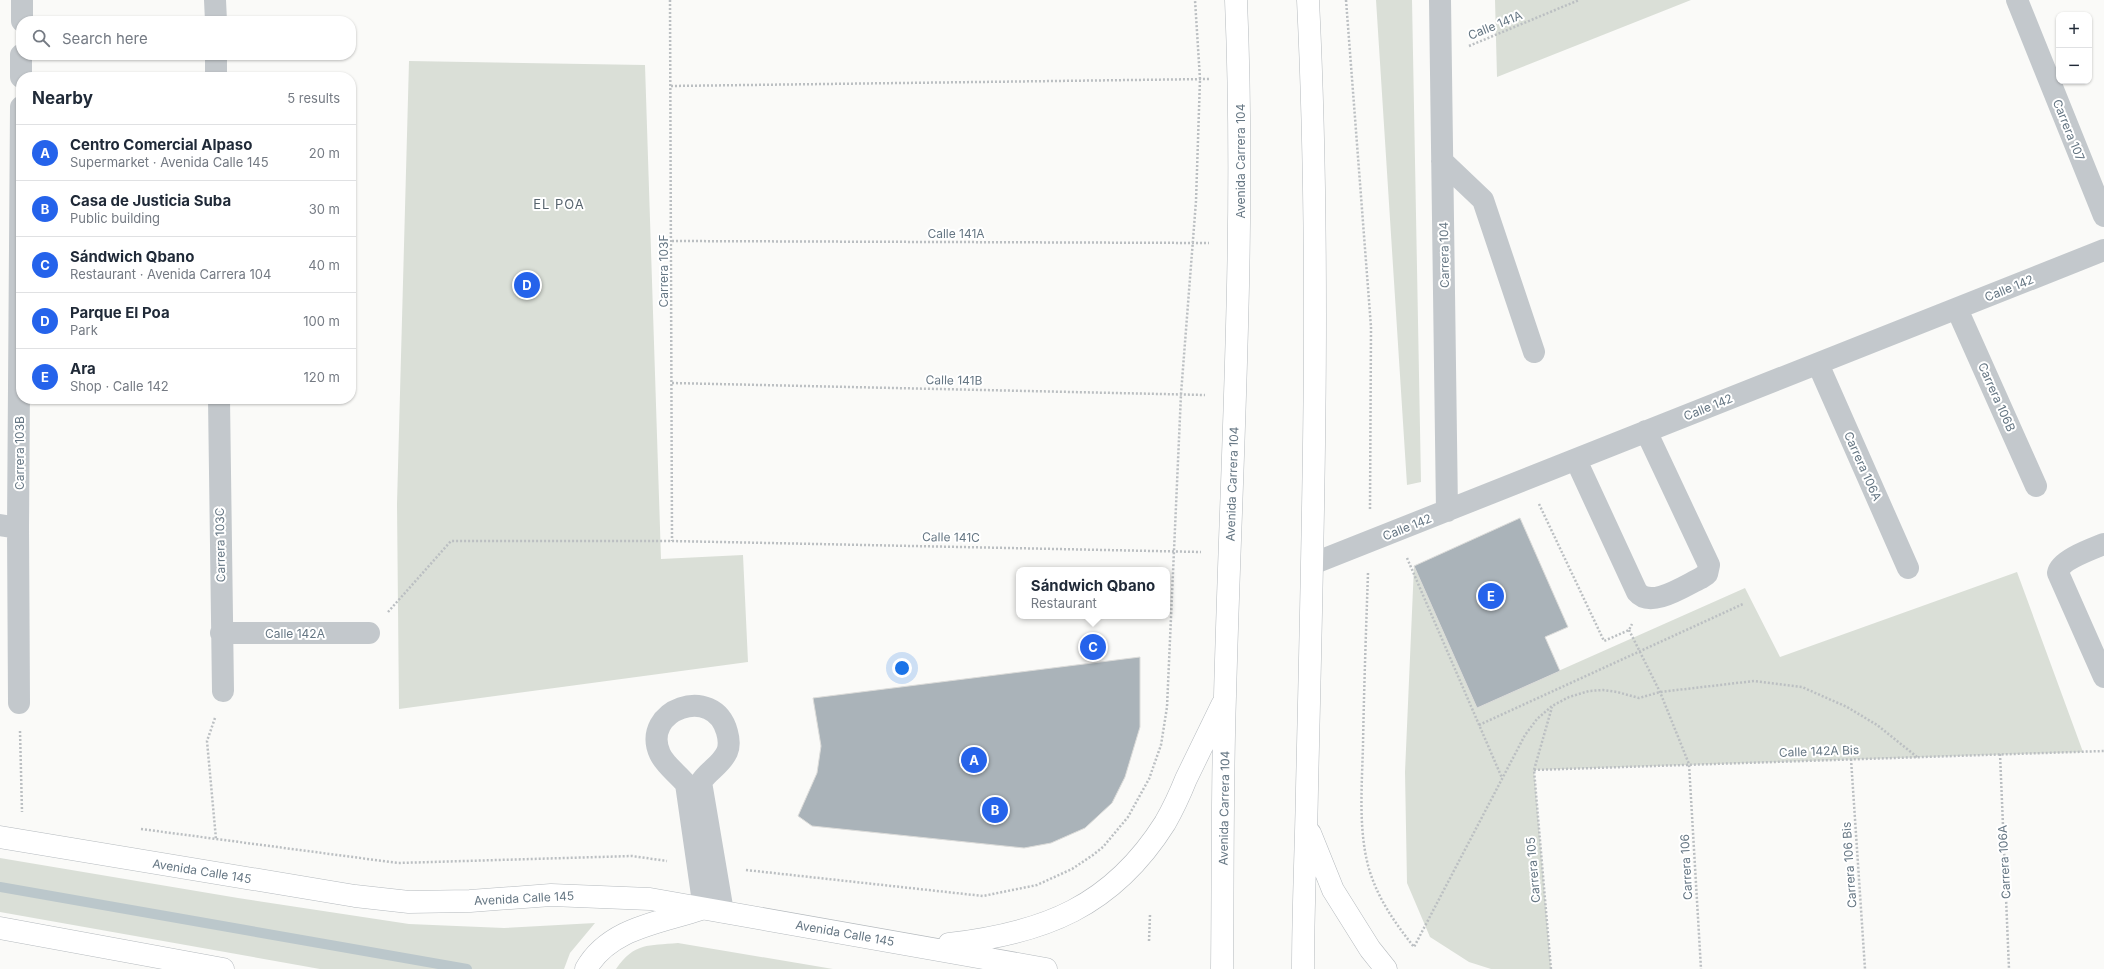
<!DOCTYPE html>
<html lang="en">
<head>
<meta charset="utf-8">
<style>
  :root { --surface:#fff; --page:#f2f2f3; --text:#1f2937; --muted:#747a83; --line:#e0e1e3; --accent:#2563eb }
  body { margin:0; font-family:Inter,sans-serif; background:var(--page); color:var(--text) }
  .controls { position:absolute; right:12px; top:12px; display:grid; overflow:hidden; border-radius:8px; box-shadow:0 1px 3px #0004 }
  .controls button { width:36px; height:36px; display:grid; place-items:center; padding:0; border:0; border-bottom:1px solid var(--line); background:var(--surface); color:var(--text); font:20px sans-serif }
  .you { position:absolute; left:902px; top:668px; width:14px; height:14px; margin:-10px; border:3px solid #fff; border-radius:50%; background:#1a73e8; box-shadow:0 0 0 6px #1a73e833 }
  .badge { display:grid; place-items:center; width:26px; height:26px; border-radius:50%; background:var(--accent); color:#fff; font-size:13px; font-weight:700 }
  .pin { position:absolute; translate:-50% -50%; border:2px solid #fff; box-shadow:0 1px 4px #0006 }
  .popup { position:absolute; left:1016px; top:567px; width:154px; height:52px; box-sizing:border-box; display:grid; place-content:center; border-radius:8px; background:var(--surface); filter:drop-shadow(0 1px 3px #0005); font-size:13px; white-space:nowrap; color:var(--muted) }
  .popup b { font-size:15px; color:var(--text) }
  .popup::after { content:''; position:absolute; left:50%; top:100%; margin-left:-8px; border:8px solid transparent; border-top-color:var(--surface) }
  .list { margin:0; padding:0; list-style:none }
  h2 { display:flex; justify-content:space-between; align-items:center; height:52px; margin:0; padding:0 16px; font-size:17px }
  h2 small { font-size:13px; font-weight:400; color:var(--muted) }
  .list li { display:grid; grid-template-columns:26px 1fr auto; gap:12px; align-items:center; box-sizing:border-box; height:56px; padding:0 16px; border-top:1px solid var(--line) }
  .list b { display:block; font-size:15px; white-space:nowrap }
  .list p { margin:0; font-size:13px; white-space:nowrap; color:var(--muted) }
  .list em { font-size:13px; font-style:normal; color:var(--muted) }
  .icon { flex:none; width:22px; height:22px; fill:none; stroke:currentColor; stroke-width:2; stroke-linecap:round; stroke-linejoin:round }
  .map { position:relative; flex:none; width:2104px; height:969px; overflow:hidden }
  .search { position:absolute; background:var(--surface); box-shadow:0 1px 3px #0004; left:16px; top:16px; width:340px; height:44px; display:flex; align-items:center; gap:10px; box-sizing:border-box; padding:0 14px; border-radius:16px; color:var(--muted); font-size:15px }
  .panel { position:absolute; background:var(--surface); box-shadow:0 1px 3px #0004; left:16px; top:72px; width:340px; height:332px; border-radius:16px }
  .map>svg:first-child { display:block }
</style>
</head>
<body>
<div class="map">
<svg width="2104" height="969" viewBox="0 0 2104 969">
  <rect width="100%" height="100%" fill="#fafaf8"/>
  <!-- green -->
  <path fill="#dadfd7" d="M1376,0H1412L1421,482L1407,485Z
    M1495,0H1691L1497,77Z
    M409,61L645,65L661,559L743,555L748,662L399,709L397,504Z
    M1414,566L1477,707L1745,588L1780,657L2017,572L2083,752L1534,770L1551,969H1491L1469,962L1430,937L1407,883L1405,772Z
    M0,858L238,898L409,924L504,928L595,923L570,953L564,969H320L0,912Z
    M678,943L833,969H616C635,942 648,946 678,943Z"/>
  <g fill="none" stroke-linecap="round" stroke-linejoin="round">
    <!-- stream -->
    <path stroke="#bbc7cb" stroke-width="10" d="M0,887L467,969"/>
  </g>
  <!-- building -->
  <path fill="#aab3b9" stroke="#dcdcda" d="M1520,518L1568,627L1545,637L1560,671L1477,708L1414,566Z
    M1140,657V727L1125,777L1112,803L1085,828L1051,843L1024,848L812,826L798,816L817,773L821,746L813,698Z"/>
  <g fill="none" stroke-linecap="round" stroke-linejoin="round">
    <!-- major casing -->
    <g stroke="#b5babe" stroke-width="23">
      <path id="major" d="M1310,833L1333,890L1370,949L1386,969
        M0,837L355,896L409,902L470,901L551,895L650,899L1046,969
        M0,928L223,969
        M949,944C1044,933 1112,907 1165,823C1173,809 1180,794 1186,779C1198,754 1210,730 1222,705
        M586,969C609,928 659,923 701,909
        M1222,969C1223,878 1222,787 1225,696C1231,464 1246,232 1236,0
        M1303,969C1303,909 1306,849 1307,789C1313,526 1321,263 1308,0"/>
    </g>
    <!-- path -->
    <path stroke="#bbbfc2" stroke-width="2.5" stroke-dasharray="2 2" stroke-linecap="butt" d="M670,0L672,541
      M1346,0L1371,327L1370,510
      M1469,46L1579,0
      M671,86L1209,79
      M672,241L1209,243
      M672,383L1205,395
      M1539,504L1604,641L1629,630L1632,624
      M1407,558L1502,778
      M1368,573C1366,630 1364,688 1363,745C1362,785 1358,830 1369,869C1378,899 1395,923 1414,947L1525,735L1537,719L1552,706L1569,697L1589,691L1603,690L1617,692L1639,698L1660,692L1754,681L1802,687L1847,707L1877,725L1917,757
      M388,612L451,541H672L1201,552
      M1629,630L1660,692L1689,764L1701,969
      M215,718L207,741L216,839
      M1479,725L1743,604
      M20,731L22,812
      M2000,754L2009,969
      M1851,759L1865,969
      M1534,770L2104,751
      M141,829L398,863L632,856L667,861
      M746,870L983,896L1037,885L1072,869L1093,855L1103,847L1128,817L1149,779L1161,745L1167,707L1181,394L1196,201L1200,79L1195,0
      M1149,941L1150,915
      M1551,969L1534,770L1552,707"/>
    <!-- minor -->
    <path stroke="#c3c8cc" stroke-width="22" d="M215,0L216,21
      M1440,0L1447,511
      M2017,0L2104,216
      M22,21V0
      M216,55V77
      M21,77V55
      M1442,161L1483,200L1534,352
      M1957,309L2036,486
      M1818,364L1908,568
      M219,399L223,691
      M1576,460L1637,592C1651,609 1684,586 1701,578L1707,574L1709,565L1646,431
      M0,525L18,528
      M2104,544C2092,549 2060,560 2058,573L2104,677
      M1312,564L2104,250
      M221,633H369
      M19,703L18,528L21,107
      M704,909L686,784C678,774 665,765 660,754C640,710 714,683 727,732C729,739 730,745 727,752C721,765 708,771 701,782L723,912"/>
    <!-- major -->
    <use href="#major" stroke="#fff" stroke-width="22"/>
  </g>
  <g text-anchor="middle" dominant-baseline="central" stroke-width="4" stroke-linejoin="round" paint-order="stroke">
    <!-- street labels -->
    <g font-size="12" fill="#657683" stroke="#fff">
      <text transform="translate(1495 25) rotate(-22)">Calle 141A</text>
      <text transform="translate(2069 130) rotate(68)">Carrera 107</text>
      <text transform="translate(1240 161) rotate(-90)">Avenida Carrera 104</text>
      <text x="956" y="233">Calle 141A</text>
      <text transform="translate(1444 255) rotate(-91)">Carrera 104</text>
      <text transform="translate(663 271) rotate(-90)">Carrera 103F</text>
      <text transform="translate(2009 288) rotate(-22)">Calle 142</text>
      <text transform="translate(954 380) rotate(1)">Calle 141B</text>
      <text transform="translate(1997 397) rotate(66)">Carrera 106B</text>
      <text transform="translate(1708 407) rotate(-22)">Calle 142</text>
      <text transform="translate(19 453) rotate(-90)">Carrera 103B</text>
      <text transform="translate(1863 466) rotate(66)">Carrera 106A</text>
      <text transform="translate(1232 484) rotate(-88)">Avenida Carrera 104</text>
      <text transform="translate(1407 527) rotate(-22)">Calle 142</text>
      <text transform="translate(951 537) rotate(1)">Calle 141C</text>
      <text transform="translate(220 545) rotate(-91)">Carrera 103C</text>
      <text x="295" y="633">Calle 142A</text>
      <text transform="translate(1819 751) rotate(-2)">Calle 142A Bis</text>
      <text transform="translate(1224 808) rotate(-89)">Avenida Carrera 104</text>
      <text transform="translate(2004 862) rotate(-93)">Carrera 106A</text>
      <text transform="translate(1849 865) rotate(-94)">Carrera 106 Bis</text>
      <text transform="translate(1686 867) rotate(-93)">Carrera 106</text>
      <text transform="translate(1533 870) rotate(-95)">Carrera 105</text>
      <text transform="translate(202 871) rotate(9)">Avenida Calle 145</text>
      <text transform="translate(524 898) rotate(-3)">Avenida Calle 145</text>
      <text transform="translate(845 933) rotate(10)">Avenida Calle 145</text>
    </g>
    <!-- neighbourhood labels -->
    <g font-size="13" letter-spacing="1" fill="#57646e" stroke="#fff">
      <text x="559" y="204">EL POA</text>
    </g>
  </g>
</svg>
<div class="controls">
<button>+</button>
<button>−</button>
</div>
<div class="you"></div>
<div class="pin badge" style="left:974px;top:760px">A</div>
<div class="pin badge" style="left:995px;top:810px">B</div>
<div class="pin badge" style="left:1093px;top:647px">C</div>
<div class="popup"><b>Sándwich Qbano</b>Restaurant</div>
<div class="pin badge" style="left:527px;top:285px">D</div>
<div class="pin badge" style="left:1491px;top:596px">E</div>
<div class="search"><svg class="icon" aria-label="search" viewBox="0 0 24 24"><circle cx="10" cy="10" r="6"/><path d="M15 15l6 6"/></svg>Search here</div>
<section class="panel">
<h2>Nearby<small>5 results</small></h2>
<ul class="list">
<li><span class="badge">A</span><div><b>Centro Comercial Alpaso</b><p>Supermarket · Avenida Calle 145</p></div><em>20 m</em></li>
<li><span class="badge">B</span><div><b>Casa de Justicia Suba</b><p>Public building</p></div><em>30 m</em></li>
<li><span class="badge">C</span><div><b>Sándwich Qbano</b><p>Restaurant · Avenida Carrera 104</p></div><em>40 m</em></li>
<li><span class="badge">D</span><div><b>Parque El Poa</b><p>Park</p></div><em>100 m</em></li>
<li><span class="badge">E</span><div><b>Ara</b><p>Shop · Calle 142</p></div><em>120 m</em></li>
</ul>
</section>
</div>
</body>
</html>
